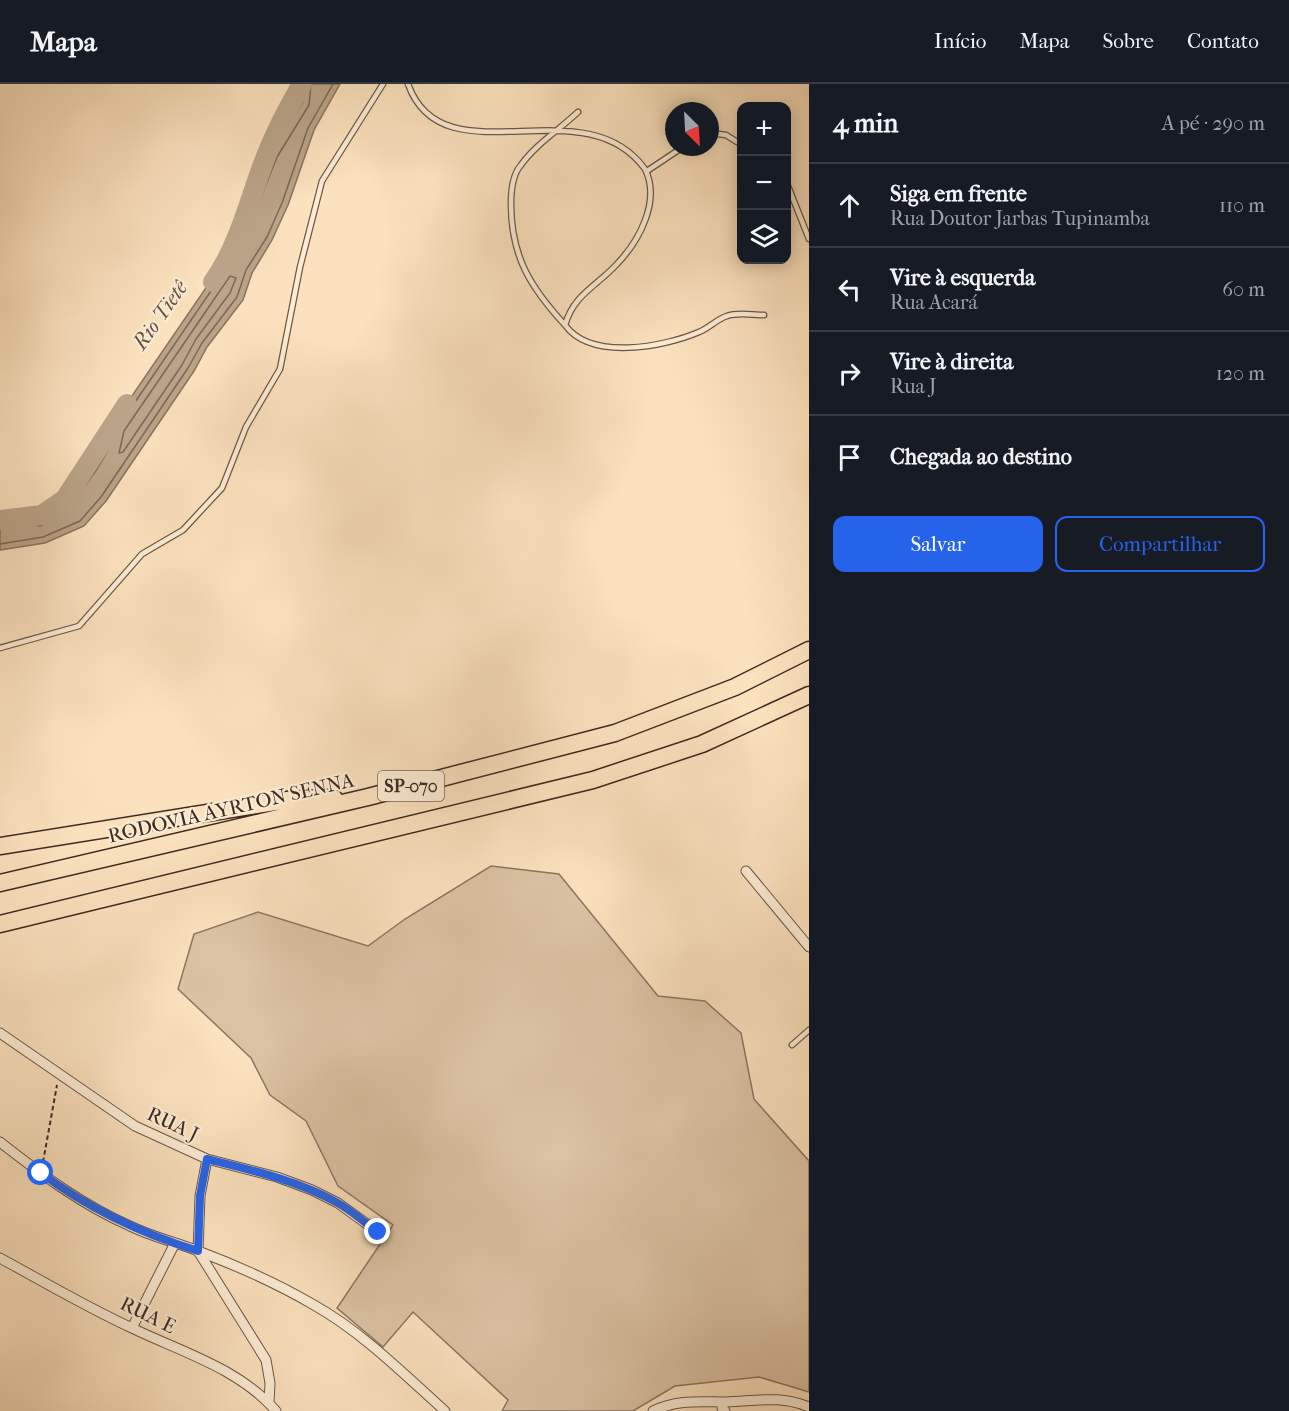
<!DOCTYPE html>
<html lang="pt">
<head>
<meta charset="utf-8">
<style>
  :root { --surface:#171b24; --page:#20242c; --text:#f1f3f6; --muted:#9ea1a6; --line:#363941; --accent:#2563eb }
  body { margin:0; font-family:"IM FELL French Canon",serif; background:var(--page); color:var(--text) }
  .controls { position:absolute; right:18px; top:18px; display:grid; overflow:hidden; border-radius:12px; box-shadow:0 3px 15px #0003 }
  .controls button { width:54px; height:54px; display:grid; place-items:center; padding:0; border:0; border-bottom:2px solid var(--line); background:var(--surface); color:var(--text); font:30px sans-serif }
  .compass { position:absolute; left:665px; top:18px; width:54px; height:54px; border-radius:50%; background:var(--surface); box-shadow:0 3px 15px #0003; rotate:156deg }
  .stop { position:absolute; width:18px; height:18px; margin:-14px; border:4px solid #2563eb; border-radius:50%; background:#fff }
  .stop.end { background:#2563eb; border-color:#fff; box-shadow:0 2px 6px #0008 }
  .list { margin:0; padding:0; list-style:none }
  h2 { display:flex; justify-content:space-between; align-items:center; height:78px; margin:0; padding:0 24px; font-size:26px }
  h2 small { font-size:20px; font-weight:400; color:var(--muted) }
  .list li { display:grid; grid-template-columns:39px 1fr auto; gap:18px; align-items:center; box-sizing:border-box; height:84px; padding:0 24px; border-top:2px solid var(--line) }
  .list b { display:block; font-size:22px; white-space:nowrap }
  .list p { margin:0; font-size:20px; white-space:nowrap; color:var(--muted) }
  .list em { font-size:20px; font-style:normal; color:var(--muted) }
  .actions { display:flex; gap:12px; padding:18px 24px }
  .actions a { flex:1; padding:14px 0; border:2px solid var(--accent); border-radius:12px; text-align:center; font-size:21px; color:var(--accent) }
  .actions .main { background:var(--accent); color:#fff }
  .icon { flex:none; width:33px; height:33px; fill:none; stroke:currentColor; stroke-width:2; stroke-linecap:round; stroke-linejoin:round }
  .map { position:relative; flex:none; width:809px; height:1327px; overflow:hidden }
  header { display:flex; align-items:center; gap:36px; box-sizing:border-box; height:84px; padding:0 30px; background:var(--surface); border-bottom:2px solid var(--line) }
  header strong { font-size:28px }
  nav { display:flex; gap:33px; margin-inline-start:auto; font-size:21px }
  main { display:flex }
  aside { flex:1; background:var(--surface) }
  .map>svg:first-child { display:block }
</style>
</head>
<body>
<header>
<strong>Mapa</strong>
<nav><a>Início</a><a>Mapa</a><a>Sobre</a><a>Contato</a></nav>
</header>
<main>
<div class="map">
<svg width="809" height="1327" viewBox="0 0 809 1327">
  <rect width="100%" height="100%" fill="#fbe1bd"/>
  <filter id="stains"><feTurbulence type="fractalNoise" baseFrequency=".00333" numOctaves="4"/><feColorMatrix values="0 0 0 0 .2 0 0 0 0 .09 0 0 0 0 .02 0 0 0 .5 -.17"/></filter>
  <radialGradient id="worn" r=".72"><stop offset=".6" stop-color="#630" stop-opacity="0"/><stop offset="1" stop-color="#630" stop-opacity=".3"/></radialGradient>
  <!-- green -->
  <path fill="#dbc2a3" stroke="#8c7662" stroke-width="1.5" d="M491,782L559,790L658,912L705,917L741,949L754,1015L809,1077V1308L759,1293L675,1302L633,1327H502L508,1316L413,1228L383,1263L337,1224L393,1141L338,1102L306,1037L270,1011L251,974L178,905L194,850L258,828L368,862L405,835Z"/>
  <!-- water -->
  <path fill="#baa388" stroke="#88735f" stroke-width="1.5" d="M305,0H340L314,46L288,121L272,156L252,189L243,216L207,263L194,287L106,417L84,442L45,459L0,466V434L19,433L38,437C74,408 96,385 112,341L236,160L271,70L303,18Z"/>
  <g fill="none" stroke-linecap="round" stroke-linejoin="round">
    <!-- shore -->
    <path stroke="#7b6755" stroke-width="1.5" d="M230,192L236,194L230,209L196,255L182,281L123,368L119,369L124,347Z
      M0,440L18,439L41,442C77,416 102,386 118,343L241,163L277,73L309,21L311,0
      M0,460L43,453L80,437L101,413L188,284L202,259L237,213L246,186L267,153L282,119L308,44L333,0"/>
    <!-- river -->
    <path stroke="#baa388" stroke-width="20" d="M213,198C239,162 249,116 265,75C275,48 288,24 302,0
      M0,436L42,431L65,415L127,320"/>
    <!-- lane casing -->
    <g stroke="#6c5849" stroke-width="7">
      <path id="lane" d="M408,0C443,98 583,0 645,85C661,117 639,157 617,180C597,202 574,210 565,241C591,277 664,263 699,248C709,244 717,235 727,232C737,228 752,231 764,231
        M710,49L726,51L742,61
        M647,87L683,63
        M786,97L809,155
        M565,241C531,204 511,173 511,120C511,107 512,91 521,81C536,60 559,46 578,28
        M0,564L79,542L142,470L183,446L222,404L246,343L280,285L300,183L322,97L383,0
        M792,961L809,946"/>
    </g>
    <!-- street casing -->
    <g stroke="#6c5849" stroke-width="11">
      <path id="street" d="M746,787L809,863
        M0,949L135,1042L207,1075L277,1093L312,1106L338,1119L378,1148
        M0,1058C41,1090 82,1121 130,1142C152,1153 176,1158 198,1167C238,1182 278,1200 314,1221C362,1248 404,1290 445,1327
        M198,1167L266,1276L270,1299L269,1319
        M198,1167L200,1112L207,1075
        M0,1174C44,1198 88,1224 134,1245C182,1268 240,1285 276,1327
        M132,1244L175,1159
        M722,1324L725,1327
        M653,1327C678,1315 700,1318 726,1318C756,1317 780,1311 809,1323"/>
    </g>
    <!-- highway casing -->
    <g stroke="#3c2b22" stroke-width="19">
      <path id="highway" d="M0,762L294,715L334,714
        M0,799L368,713L615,649L735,603L809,566
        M0,840L593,696L702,660L809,611"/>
    </g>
    <!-- path -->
    <path stroke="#3c2b22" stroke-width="2" stroke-dasharray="4.5 3" stroke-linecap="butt" d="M43,1078L57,1001"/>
    <!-- lane -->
    <use href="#lane" stroke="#fcecd4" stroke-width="4.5"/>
    <!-- street -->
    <use href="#street" stroke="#fcecd4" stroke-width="9"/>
    <!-- highway -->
    <use href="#highway" stroke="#fbe1bd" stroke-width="16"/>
  </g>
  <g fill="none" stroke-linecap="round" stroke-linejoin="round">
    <!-- route -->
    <path stroke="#2563eb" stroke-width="8" d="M41,1089C89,1125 140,1149 198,1167L200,1112L207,1075C251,1086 296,1096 336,1118C351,1126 364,1138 378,1148"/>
  </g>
  <g text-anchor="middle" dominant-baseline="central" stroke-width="4.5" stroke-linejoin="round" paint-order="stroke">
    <!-- shield labels -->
    <rect fill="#fcecd4" stroke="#766557" stroke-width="1.5" x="378" y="687" width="66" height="30" rx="4.5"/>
    <g font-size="18" font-weight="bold" fill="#3c2b22">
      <text x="411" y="702">SP-070</text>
    </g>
    <!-- street labels -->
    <g font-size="20" fill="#3c2b22" stroke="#fcecd4">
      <text transform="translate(231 724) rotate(-13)">RODOVIA AYRTON SENNA</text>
      <text transform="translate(173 1040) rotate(25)">RUA J</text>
      <text transform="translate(148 1231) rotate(26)">RUA E</text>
    </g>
    <!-- water labels -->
    <g font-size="21" font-style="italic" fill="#624f41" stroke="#fcecd4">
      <text transform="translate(160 231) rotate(-55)">Rio Tietê</text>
    </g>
  </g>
  <rect width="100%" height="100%" filter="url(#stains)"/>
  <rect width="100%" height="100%" fill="url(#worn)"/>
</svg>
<div class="controls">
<button>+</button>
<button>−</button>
<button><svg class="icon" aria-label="layers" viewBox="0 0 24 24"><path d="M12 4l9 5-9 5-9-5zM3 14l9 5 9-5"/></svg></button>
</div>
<svg class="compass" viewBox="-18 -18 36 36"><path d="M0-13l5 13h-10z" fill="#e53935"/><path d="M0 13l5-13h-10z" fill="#9ea1a6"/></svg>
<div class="stop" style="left:41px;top:1089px"></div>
<div class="stop end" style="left:378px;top:1148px"></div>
</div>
<aside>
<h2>4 min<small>A pé · 290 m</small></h2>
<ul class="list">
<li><svg class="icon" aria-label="ahead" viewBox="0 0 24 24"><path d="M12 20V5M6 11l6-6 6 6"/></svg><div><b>Siga em frente</b><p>Rua Doutor Jarbas Tupinamba</p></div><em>110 m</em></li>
<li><svg class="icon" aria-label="left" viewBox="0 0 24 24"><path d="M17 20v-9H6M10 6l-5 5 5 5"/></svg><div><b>Vire à esquerda</b><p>Rua Acará</p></div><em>60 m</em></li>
<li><svg class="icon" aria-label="right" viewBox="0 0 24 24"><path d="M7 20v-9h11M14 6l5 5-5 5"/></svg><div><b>Vire à direita</b><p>Rua J</p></div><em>120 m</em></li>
<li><svg class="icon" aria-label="arrive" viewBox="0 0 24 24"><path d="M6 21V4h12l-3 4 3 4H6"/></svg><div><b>Chegada ao destino</b></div></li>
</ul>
<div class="actions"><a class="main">Salvar</a><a>Compartilhar</a></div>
</aside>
</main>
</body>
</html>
